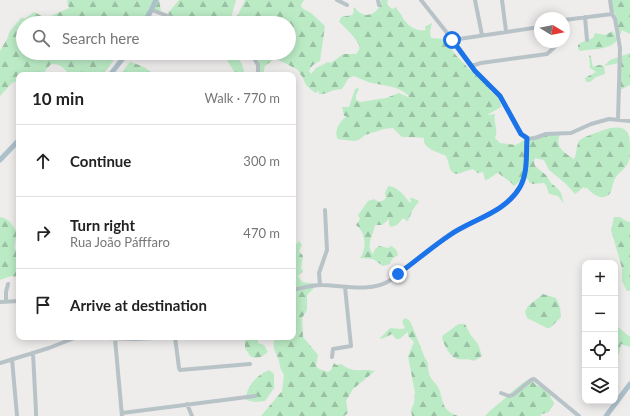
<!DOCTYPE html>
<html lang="en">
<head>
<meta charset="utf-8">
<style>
  :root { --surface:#fff; --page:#f2f2f2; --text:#222; --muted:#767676; --line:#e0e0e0 }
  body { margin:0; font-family:Lato,sans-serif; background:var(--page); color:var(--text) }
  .controls { position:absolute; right:12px; bottom:12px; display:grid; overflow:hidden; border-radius:8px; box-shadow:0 2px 10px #0003 }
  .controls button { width:36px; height:36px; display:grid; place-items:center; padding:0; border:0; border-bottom:1px solid var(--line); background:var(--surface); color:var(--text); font:20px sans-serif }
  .compass { position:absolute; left:534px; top:12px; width:36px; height:36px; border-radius:50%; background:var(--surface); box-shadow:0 2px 10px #0003; rotate:100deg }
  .stop { position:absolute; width:12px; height:12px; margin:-9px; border:3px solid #1a73e8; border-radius:50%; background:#fff }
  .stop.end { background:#1a73e8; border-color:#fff; box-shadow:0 1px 4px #0008 }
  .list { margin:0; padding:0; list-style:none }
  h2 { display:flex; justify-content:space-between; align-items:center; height:52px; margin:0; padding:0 16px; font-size:17px }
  h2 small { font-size:13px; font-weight:400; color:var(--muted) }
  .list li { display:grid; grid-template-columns:26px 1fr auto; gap:12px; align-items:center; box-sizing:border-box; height:72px; padding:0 16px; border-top:1px solid var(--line) }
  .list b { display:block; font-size:15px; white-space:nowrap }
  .list p { margin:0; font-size:13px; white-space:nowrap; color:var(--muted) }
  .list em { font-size:13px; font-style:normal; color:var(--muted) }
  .icon { flex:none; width:22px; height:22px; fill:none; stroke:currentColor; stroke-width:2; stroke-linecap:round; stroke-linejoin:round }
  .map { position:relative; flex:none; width:630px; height:416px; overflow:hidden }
  .search { position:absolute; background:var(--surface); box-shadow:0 2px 10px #0003; left:16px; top:16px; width:280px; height:44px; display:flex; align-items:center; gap:10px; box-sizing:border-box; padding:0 14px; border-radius:22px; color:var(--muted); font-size:15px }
  .panel { position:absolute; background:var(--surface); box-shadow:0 2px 10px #0003; left:16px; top:72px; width:280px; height:268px; border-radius:8px }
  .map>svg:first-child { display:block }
</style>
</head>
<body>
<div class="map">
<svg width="630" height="416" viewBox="0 0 630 416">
  <defs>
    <pattern id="forest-firs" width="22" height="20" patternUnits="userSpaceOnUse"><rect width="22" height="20" fill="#bbebc5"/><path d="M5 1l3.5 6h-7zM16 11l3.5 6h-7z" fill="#9ac1a3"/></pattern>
  </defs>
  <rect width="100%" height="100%" fill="#efecec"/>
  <!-- forest -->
  <path fill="url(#forest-firs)" d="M68,0H159L161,11L151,9L142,23H23V53H121C112,59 110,69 101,75H69C64,67 60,64 51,64L42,75H19V80L12,83L0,96V51L7,39L10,31L21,18H26L34,12L46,18L69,8L67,2Z
    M179,0H236L231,18L227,23C212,23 176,27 168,13Z
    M245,0H304L301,5L302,8L311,13L325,26L320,61C315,63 311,66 309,71L311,74L316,68L328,62L331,63L343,54H356C358,51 361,49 359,45C357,39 344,26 339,22L341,17L352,15L354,12L353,9L355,7C356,9 357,11 359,12C369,20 381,10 381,0H388L387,4L392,9L397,7V10C403,15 401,16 405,21C409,27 419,32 426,30L425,28L426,26L432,23L430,31L431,38L444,39L446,41L454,53L468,68L490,89V91C497,95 501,100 501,107L487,115L495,114C493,123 499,130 495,138L500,143L516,145L529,137L543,134H560C555,147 563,152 574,159C577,153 576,147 579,141C582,137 604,130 610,128C628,125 630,133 630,149C630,154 630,159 628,163C625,169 619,172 616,177C611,183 614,195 604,197C598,199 591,192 586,187L585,189L584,187L575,194L565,183L549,170L544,160L535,158L534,162L535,166L546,175L551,183L558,189L561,193L564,204L558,196L549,194L546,185L544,183L533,184L529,182L528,179H523L514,186C512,182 503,177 498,173C494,174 491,179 485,180L483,172L477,173L473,169C465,170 455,179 450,169C449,165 448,160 446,156C439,152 422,149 424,138C417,137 410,137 402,137L393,128L384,129L365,135L359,140L354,141L338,139C333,131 340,121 347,116H344L342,107H349L355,89L358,88L359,89L356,95V100L360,102L386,98L399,93L408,97L409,96C398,85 382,86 368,82C362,80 358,77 353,76L348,79L342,89C333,89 326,95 319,94V91L315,93L306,85L303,78L297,69C290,67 280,58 273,60C271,61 268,64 265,66L263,75H259L257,62L249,53H289V23H234Z
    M611,0H630V34L622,30L619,38L615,14L610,7Z
    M613,31L617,40C611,50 591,49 580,51L578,49V45L582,42L593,38L595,33L605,35Z
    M630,53V85L620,90L619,63L604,66L605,74L596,77L590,82H586L585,78L596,72L590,68L589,55L591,57L593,67L599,65L604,66L610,60Z
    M228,56C241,58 242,62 245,75H236L227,60Z
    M131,62L144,67L155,75H120L129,63Z
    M388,186C397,186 405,196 410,203L411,202L410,198H413L419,201L412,211L408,221H407L403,218L397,225L391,227L389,225V219L382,225H375C374,234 365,245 373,254L375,249L379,246L388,248L391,246C396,248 397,251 398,255L392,259L390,264L383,266L373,259L360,258C367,249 366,232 356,225L360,219L358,215L368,201L374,199L379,202L384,200L386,198L385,193Z
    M0,217C9,218 12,225 17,232L14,248L19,255V277L11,276L0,280Z
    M614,217H620L626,221L630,222V291H627L622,281V268L611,230Z
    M299,241L302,245L299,251L303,256L301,268L303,271L298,276L302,282L315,284L314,288L307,295V310L302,318L303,337L318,355L316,366L319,369L328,372L331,370L334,363L336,365L341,364C354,374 360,368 375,371L353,389L346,401L348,413L344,416H261L282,391L284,375C279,367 281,367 278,358C274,350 272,346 275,337H293V249Z
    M543,294L556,298L560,307L561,317L550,328H547L527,318L525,312L528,306Z
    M405,318L409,320L411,323L425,358C430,364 427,370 430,376C432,381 437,384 439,389C444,402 441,410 458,416H412L411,410L414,403L415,393L408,356L414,342L408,336V332C403,335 401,340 396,339L392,334L384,338L379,339L390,328L402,329L405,328L402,321Z
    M459,324H465L470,334L478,344L482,356L474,361C467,358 464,360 458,359C450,358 444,344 442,338L443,335C449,332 453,327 459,324Z
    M615,327H618L630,337V347L621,344L619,354L615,359Z
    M245,337L255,339L256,337H258V343L264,345L268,352C262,357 257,360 250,356L245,348Z
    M269,370L274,374V388L265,401L255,402L246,400C246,386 257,375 269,370Z
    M529,379L538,386H541L550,393L551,398L554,403L549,412L542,414L540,416H485C490,410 496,406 502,401C511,393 518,385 529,379Z"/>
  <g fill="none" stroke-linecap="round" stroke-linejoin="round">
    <!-- minor -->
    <path stroke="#b8c3c8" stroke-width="4" d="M337,0L347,5
      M378,0L379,5
      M421,0L459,48L475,71L500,96L521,134L527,139
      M475,0L482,35
      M502,0L506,31
      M610,0L612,14L615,19L620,48L618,120
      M152,10L186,23
      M585,17L587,40
      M564,20L612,14
      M452,40L540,27
      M251,53L258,65V75
      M471,66L481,63L547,54L560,42
      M527,139L535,138L546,134L571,133L591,124L609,119L630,121
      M320,285L319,273L327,250L325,210
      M293,290C302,288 312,285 321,285C341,285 370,293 389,281C409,265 429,249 450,234C473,219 506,213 520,187C528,173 526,154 527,139
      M0,302L19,301
      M6,302V292L8,284
      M175,337L179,368L180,370L250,364
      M115,339L122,416
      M33,353L36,412V416
      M332,357L333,349L351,346L345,287
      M12,359L17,416
      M0,363L49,348L77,337L135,339L173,337
      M501,393L509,396L513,395L531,380L534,379L579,416
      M187,404L192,416
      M122,413L255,396"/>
    <!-- major -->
    <path stroke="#adc1ca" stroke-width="5" d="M145,23L156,0
      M110,75L127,53
      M0,160L19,140
      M606,416L630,384"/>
  </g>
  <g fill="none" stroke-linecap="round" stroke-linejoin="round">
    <!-- route -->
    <path stroke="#1a73e8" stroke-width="5" d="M398,274C416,261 432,247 450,235C473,219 505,213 520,187C528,173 526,154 527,138L521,134L500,96L475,71L452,40"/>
  </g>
</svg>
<div class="controls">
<button>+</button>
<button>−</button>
<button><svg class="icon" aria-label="locate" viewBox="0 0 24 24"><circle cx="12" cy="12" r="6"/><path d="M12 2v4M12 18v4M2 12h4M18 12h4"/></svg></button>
<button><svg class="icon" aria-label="layers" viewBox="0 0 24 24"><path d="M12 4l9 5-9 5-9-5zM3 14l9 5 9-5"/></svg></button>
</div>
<svg class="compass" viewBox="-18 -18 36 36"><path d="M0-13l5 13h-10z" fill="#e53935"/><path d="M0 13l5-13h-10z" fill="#767676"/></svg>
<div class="stop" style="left:452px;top:40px"></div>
<div class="stop end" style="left:398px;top:274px"></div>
<div class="search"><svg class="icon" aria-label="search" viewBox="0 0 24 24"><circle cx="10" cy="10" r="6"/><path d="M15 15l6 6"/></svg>Search here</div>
<section class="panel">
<h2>10 min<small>Walk · 770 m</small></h2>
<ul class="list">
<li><svg class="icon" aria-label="ahead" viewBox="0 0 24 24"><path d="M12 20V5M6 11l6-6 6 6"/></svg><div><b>Continue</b></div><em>300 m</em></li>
<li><svg class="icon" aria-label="right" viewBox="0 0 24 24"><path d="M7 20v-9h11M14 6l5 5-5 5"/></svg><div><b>Turn right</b><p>Rua João Páfffaro</p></div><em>470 m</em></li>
<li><svg class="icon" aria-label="arrive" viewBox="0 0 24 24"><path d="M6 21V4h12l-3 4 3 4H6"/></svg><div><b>Arrive at destination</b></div></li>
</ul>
</section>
</div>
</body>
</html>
